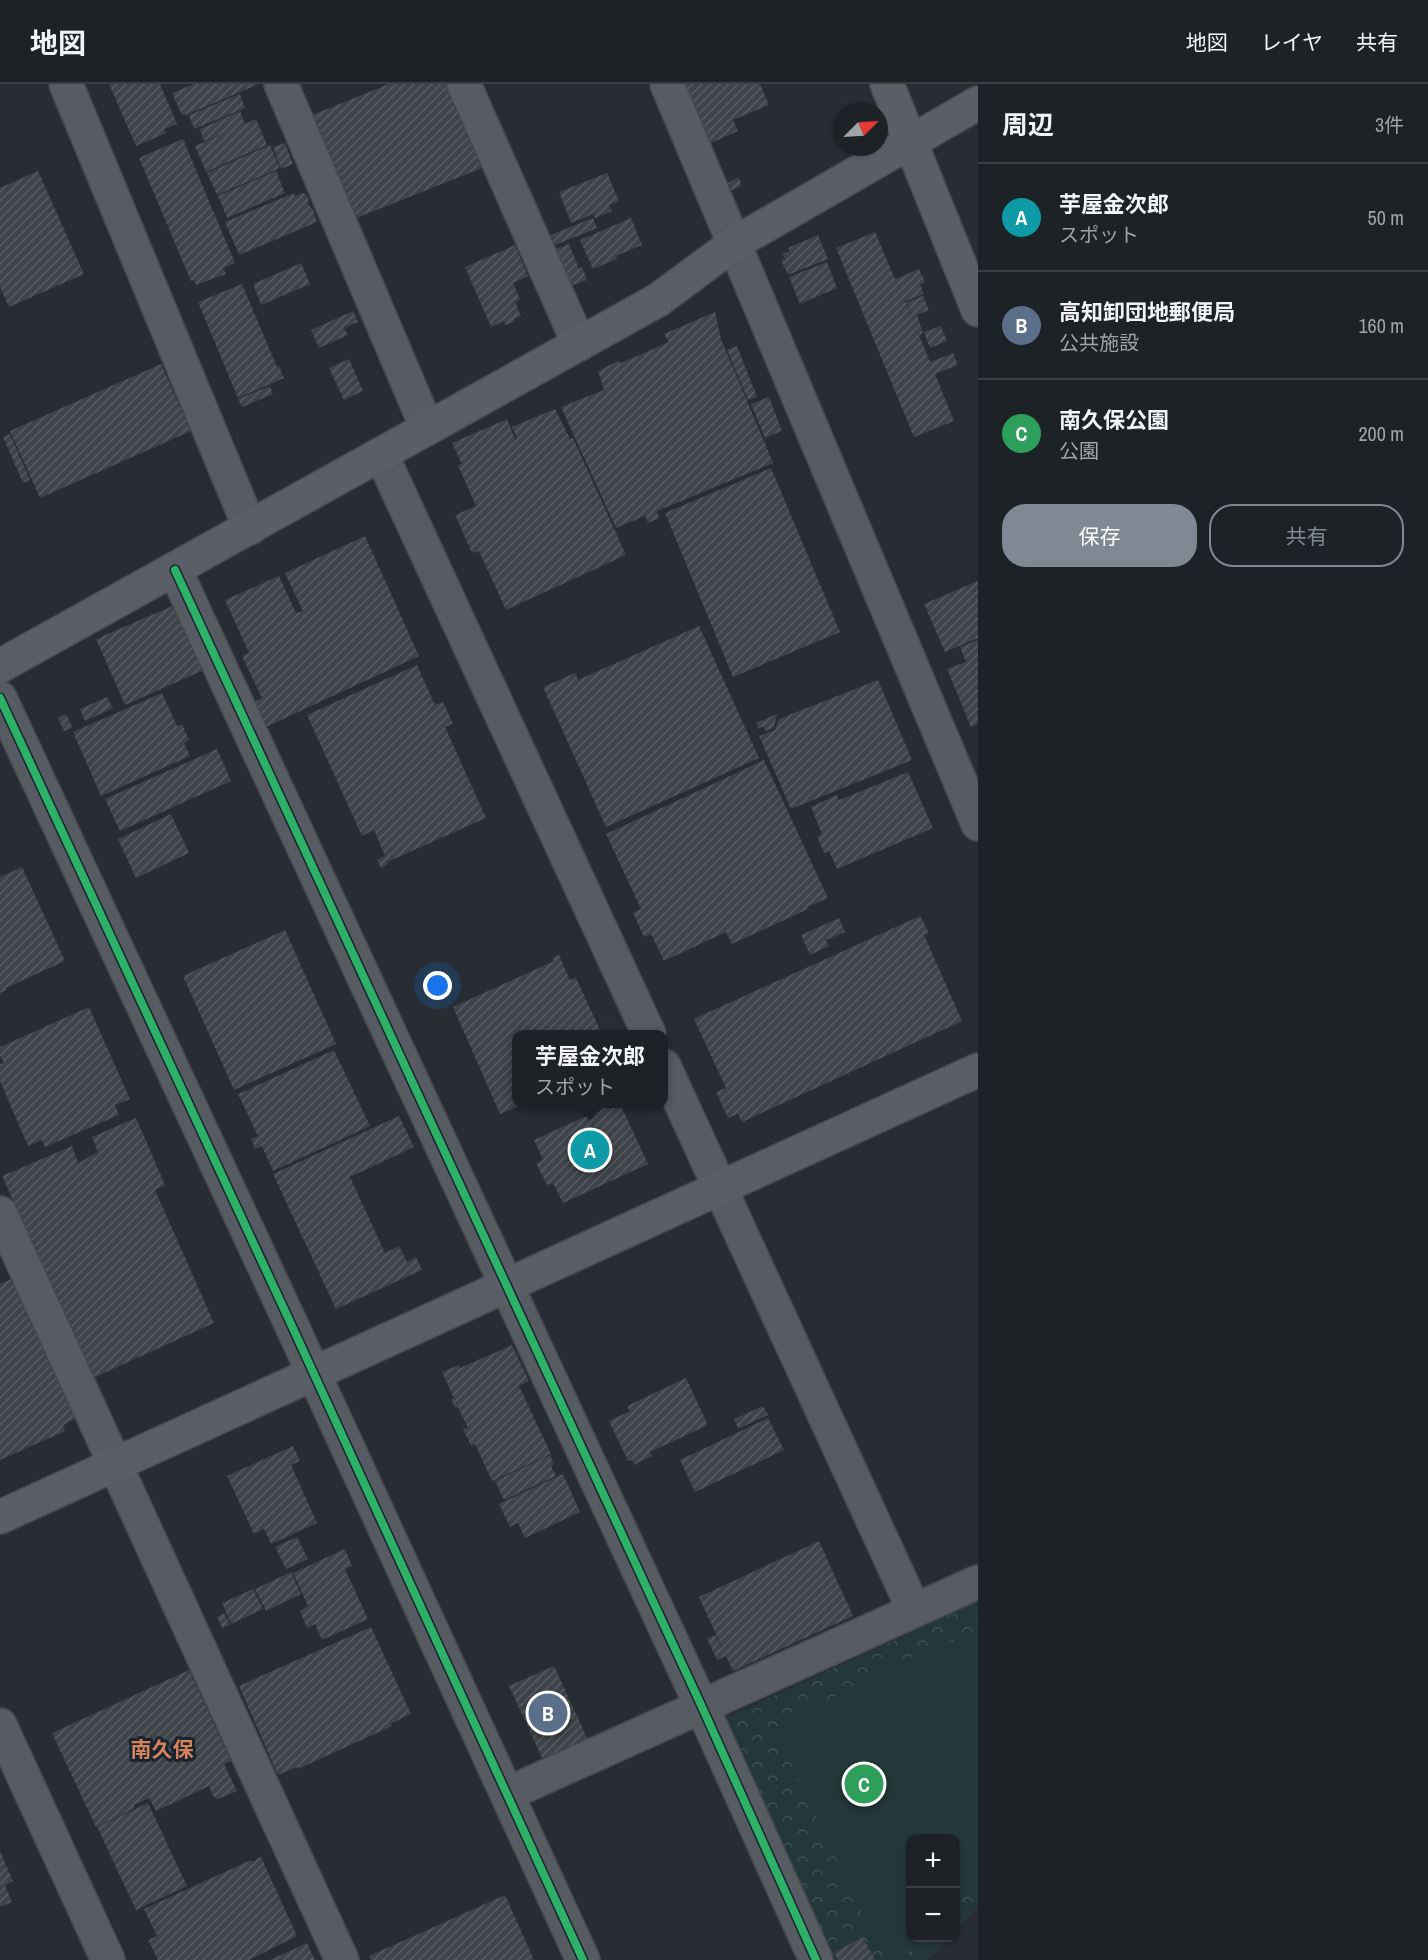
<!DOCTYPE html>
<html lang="ja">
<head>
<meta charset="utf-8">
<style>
  :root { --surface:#1d2226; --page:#252a2e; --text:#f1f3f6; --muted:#a0a4a7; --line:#3b3f43; --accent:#7f8993 }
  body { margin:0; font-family:"Archivo Narrow","Noto Sans JP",sans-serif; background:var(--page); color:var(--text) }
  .controls { position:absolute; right:18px; bottom:18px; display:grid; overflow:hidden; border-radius:12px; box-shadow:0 2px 4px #0004 }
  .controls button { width:54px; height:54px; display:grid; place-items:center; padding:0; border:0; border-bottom:2px solid var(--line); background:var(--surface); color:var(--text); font:30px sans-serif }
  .compass { position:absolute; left:834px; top:18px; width:54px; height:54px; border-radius:50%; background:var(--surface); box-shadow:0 2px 4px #0004; rotate:66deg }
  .you { position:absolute; left:438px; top:902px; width:21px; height:21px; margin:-15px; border:4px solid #fff; border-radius:50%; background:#1a73e8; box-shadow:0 0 0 9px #1a73e833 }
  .badge { display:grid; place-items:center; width:39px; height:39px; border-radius:50%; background:var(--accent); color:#fff; font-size:20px; font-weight:700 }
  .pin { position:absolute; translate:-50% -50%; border:3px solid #fff; box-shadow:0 2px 6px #0006 }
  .popup { position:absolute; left:512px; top:946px; width:156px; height:78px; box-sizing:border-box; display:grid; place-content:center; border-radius:12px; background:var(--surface); filter:drop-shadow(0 2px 4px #0005); font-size:20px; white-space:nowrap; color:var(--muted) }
  .popup b { font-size:22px; color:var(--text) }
  .popup::after { content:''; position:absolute; left:50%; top:100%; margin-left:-12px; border:12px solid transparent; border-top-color:var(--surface) }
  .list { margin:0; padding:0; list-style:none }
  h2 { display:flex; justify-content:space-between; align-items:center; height:78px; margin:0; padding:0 24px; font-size:26px }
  h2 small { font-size:20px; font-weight:400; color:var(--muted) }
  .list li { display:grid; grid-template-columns:39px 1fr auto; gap:18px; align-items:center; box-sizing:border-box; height:108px; padding:0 24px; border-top:2px solid var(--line) }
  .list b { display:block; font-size:22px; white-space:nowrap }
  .list p { margin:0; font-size:20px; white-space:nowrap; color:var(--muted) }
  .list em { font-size:20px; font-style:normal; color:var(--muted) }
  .actions { display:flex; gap:12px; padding:18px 24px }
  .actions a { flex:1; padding:14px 0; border:2px solid var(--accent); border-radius:24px; text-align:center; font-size:21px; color:var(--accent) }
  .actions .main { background:var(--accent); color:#fff }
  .map { position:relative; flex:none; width:978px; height:1876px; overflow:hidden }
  header { display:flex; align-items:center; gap:36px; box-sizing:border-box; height:84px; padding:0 30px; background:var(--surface); border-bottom:2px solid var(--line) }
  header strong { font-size:28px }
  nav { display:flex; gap:33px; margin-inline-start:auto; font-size:21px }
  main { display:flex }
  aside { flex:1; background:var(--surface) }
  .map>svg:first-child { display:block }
</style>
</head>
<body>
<header>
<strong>地図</strong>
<nav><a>地図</a><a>レイヤ</a><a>共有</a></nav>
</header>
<main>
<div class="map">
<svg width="978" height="1876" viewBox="0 0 978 1876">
  <defs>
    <pattern id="park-crowns" width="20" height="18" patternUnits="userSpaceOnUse" patternTransform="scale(1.5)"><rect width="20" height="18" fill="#243839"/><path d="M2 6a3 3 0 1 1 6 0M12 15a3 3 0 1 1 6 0" fill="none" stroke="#415354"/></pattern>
    <pattern id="building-hatch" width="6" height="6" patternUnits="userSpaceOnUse" patternTransform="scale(1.5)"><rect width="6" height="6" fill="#3f444a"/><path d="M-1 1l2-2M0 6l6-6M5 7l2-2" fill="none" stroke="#585d63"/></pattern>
  </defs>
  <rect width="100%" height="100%" fill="#272d33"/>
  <!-- park -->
  <path fill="url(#park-crowns)" d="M978,1518V1822L956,1846V1754H910V1854H949L927,1876H832L724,1646L728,1633Z"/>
  <!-- garden -->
  <path fill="#243839" d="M978,1550V1790L956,1815V1754H910V1854H921L900,1876H894L875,1857L782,1659L783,1639L926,1566Z"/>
  <!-- building -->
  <path fill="url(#building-hatch)" d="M109,0H160L177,40L164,45L166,49L136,62Z
    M194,0H259L186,31L185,30L182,31L172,9Z
    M389,0H448L482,84L354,135L312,31Z
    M685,0H760L769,21L733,36L738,47L711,59L706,47L704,48Z
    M240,10L245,24L194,45L189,31Z
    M240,27L245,40L256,35L267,61L206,88L195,62L228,48L204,57L200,45Z
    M183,55L235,179L223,184L226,190L196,201L194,196L191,197L139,74Z
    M285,59L293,80L281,85L273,63Z
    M270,61L280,84L217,111L207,89Z
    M38,87L84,190L9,223L0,203V104Z
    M276,87L285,109L227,134L218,112Z
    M607,89L619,117L609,121L612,127L595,134L593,130L571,139L559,108Z
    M738,93L742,101L732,107L728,99Z
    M294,109L295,112L303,109L307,111L309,117L307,119L313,126L317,138L239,171L225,138Z
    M593,134L597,144L553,162L548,152Z
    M631,134L642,161L616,172L617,175L593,185L580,156Z
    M875,148L895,195L919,185L925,198L920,200L924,210L903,218H906L912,234L907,218L923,212L929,226L917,231L923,249L919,251L930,278L953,269L958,281L935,290L954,337L914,353L836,164Z
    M818,151L828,175L788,191L781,176L785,175L783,170L790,167L788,164Z
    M569,160L579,185L582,183L587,196L565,204L551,167Z
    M515,161L528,192L513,199L520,216L515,218L521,232L514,235L515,237L505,241L504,237L491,243L465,183Z
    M827,178L837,204L800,220L789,193Z
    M301,179L310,200L261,221L253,200Z
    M242,200L277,283L279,282L284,294L238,314L198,218Z
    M353,227L358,238L344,244L348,251L319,264L311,246Z
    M715,228L721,255L773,379L657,427L659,434L648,439L645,432L616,444L561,323L604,306L598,287L618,277L621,279L669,258L664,250Z
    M941,242L947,257L930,264L924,248Z
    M737,262L757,313L748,316L727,266Z
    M349,275L363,307L344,316L329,284Z
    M161,280L191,347L40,414L10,347Z
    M270,302L273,310L242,323L238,315Z
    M769,313L782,347L765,354L751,320Z
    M555,325L570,355L573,354L626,471L506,526L479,467L472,469L455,431L476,422L458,381L462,380L452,359L507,335L515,355L517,354L512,343Z
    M10,350L30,396L23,399L3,353Z
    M771,384L840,548L733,593L665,429Z
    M365,452L419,572L266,643L254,618L262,614L242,572L249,569L225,516L279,492L296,529L303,527L285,489Z
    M978,497V554L945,568L924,520Z
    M177,520L206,585L125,621L96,555Z
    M699,542L759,674L606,743L543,603L575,589L578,596Z
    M978,556V640L971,643L947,585L966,578L960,563Z
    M417,581L435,621L443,618L453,640L445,643L486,734L387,778L388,780L381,784L377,776L385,772L374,746L362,752L307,631Z
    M878,596L912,676L791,725L759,652L775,646L779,635Z
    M162,609L177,642L182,640L189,656L184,659L190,672L101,712L73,648Z
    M107,613L113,624L85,637L80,625Z
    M66,630L73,644L64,647L58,634Z
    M777,630L774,644L765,647L763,642L758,645L756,639Z
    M217,665L231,697L120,747L105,715Z
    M764,676L828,814L807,823L808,825L732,860L726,848L664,877L651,850L644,853L633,829L641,825L606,750Z
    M908,688L933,744L837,785L829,767L824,769L817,752L822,750L811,723L837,711L839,716Z
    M171,730L189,769L136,794L118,755Z
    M22,783L65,877L6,904L7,906L0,909V793Z
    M920,832L929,849L924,851L962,937L742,1038L738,1030L728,1034L716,1008L726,1004L694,935Z
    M839,834L845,848L826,856L829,862L810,871L801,851Z
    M285,846L336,960L234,1006L183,892Z
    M559,871L570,896L576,894L602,950H516V1020H523L500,1030L453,923L554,877L552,874Z
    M89,923L130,1015L115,1021L119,1031L45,1063L42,1056L28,1062L0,997V980L4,979L0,971V963Z
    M334,966L370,1042L273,1087L262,1062L255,1065L251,1055L258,1052L238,1010Z
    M613,1020H620L648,1080L563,1119L553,1099L547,1101L536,1079L543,1076L534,1056Z
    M399,1032L414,1063L350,1093L385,1169L399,1162L407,1178L416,1173L422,1186L336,1225L273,1090Z
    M136,1034L165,1101L155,1106L214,1239L93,1294L2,1092L72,1062L78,1079L98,1068L92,1053Z
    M11,1195L75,1335L63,1341L65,1347L0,1376V1200Z
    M512,1261L529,1297L519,1302L551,1370L492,1397L475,1360L471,1362L463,1345L468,1344L458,1323L455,1324L451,1315L454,1314L442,1288L459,1281L460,1284Z
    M686,1294L707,1339L706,1342L650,1368L652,1372L634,1381L632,1376L628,1377L609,1337L630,1327L627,1322Z
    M763,1322L768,1331L738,1345L734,1335Z
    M768,1334L784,1366L695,1408L680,1376Z
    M293,1362L300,1377L291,1381L317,1439L271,1460L264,1445L254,1450L227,1392Z
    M550,1371L554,1380L551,1382L556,1392L504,1416L495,1397Z
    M563,1390L580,1428L525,1454L518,1439L510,1443L499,1420Z
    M297,1453L308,1475L286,1485L275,1463Z
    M819,1457L853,1532L733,1587L726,1572L717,1576L707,1555L715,1551L724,1568L699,1513Z
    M345,1465L352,1482L345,1485L368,1535L322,1556L315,1540L307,1544L300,1527L308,1522L293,1489Z
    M291,1488L301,1510L266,1527L255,1505Z
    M253,1505L263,1525L231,1540L222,1519Z
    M224,1529L230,1541L222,1544L217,1533Z
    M371,1543L411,1630L390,1640L392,1642L298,1685L297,1683L278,1691L239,1602Z
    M554,1582L588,1656L543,1676L509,1602Z
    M189,1586L231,1677L224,1680L237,1707L218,1715L213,1712L209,1702L156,1727L149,1714L134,1721L135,1724L96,1743L52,1649Z
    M148,1719L187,1802L136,1826L97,1743Z
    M0,1767L13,1797L5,1801L12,1818L0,1823Z
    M261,1773L297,1852L249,1876H158L148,1856L157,1852L144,1825L251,1776L252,1778Z
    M505,1811L534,1876H371L369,1872Z
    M862,1853L875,1876H838L834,1869Z
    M307,1859L315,1876H270L296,1864Z"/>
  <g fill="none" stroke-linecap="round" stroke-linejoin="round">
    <!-- street casing -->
    <g stroke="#44494e" stroke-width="36">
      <path id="street" d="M66,0L250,444
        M281,0L427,344
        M464,0L579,260
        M667,0L978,740
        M381,370L649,950
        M175,486L702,1623L816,1876
        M0,614L291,1240L583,1876
        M664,982L914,1526
        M0,1129L342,1876
        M0,1641L108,1876
        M507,1710L978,1498"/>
    </g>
    <!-- secondary casing -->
    <g stroke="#44494e" stroke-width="36">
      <path id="secondary" d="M887,0L978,226
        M0,582L658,216L735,159L978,19
        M0,1433L978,986"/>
    </g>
    <!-- street -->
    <use href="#street" stroke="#565c62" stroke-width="33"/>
    <!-- secondary -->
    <use href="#secondary" stroke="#5a5f67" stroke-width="33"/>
    <!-- cycleway casing -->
    <g stroke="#1a242e" stroke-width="11">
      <path id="cycleway" d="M175,486L702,1623L816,1876
        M0,614L291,1240L583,1876"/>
    </g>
    <!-- cycleway -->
    <use href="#cycleway" stroke="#2db169" stroke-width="8"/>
  </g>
  <g text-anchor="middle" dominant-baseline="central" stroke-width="6" stroke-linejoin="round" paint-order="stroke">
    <!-- quarter labels -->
    <g font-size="21" font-weight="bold" fill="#d4835c" stroke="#1a242e">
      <text x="162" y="1665">南久保</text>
    </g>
  </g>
</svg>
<div class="controls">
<button>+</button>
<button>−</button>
</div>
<svg class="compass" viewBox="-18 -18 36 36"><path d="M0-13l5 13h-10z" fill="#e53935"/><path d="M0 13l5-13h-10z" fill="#a0a4a7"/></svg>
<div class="you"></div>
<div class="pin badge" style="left:590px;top:1066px;background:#0f9aa8">A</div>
<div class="popup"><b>芋屋金次郎</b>スポット</div>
<div class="pin badge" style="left:548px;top:1629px;background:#5c6f8a">B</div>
<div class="pin badge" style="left:864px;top:1700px;background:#2e9e5b">C</div>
</div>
<aside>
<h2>周辺<small>3件</small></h2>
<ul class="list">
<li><span class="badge" style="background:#0f9aa8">A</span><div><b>芋屋金次郎</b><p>スポット</p></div><em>50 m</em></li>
<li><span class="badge" style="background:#5c6f8a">B</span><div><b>高知卸団地郵便局</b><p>公共施設</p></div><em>160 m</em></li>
<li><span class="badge" style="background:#2e9e5b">C</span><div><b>南久保公園</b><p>公園</p></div><em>200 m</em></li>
</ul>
<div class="actions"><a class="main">保存</a><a>共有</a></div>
</aside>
</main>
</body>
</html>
